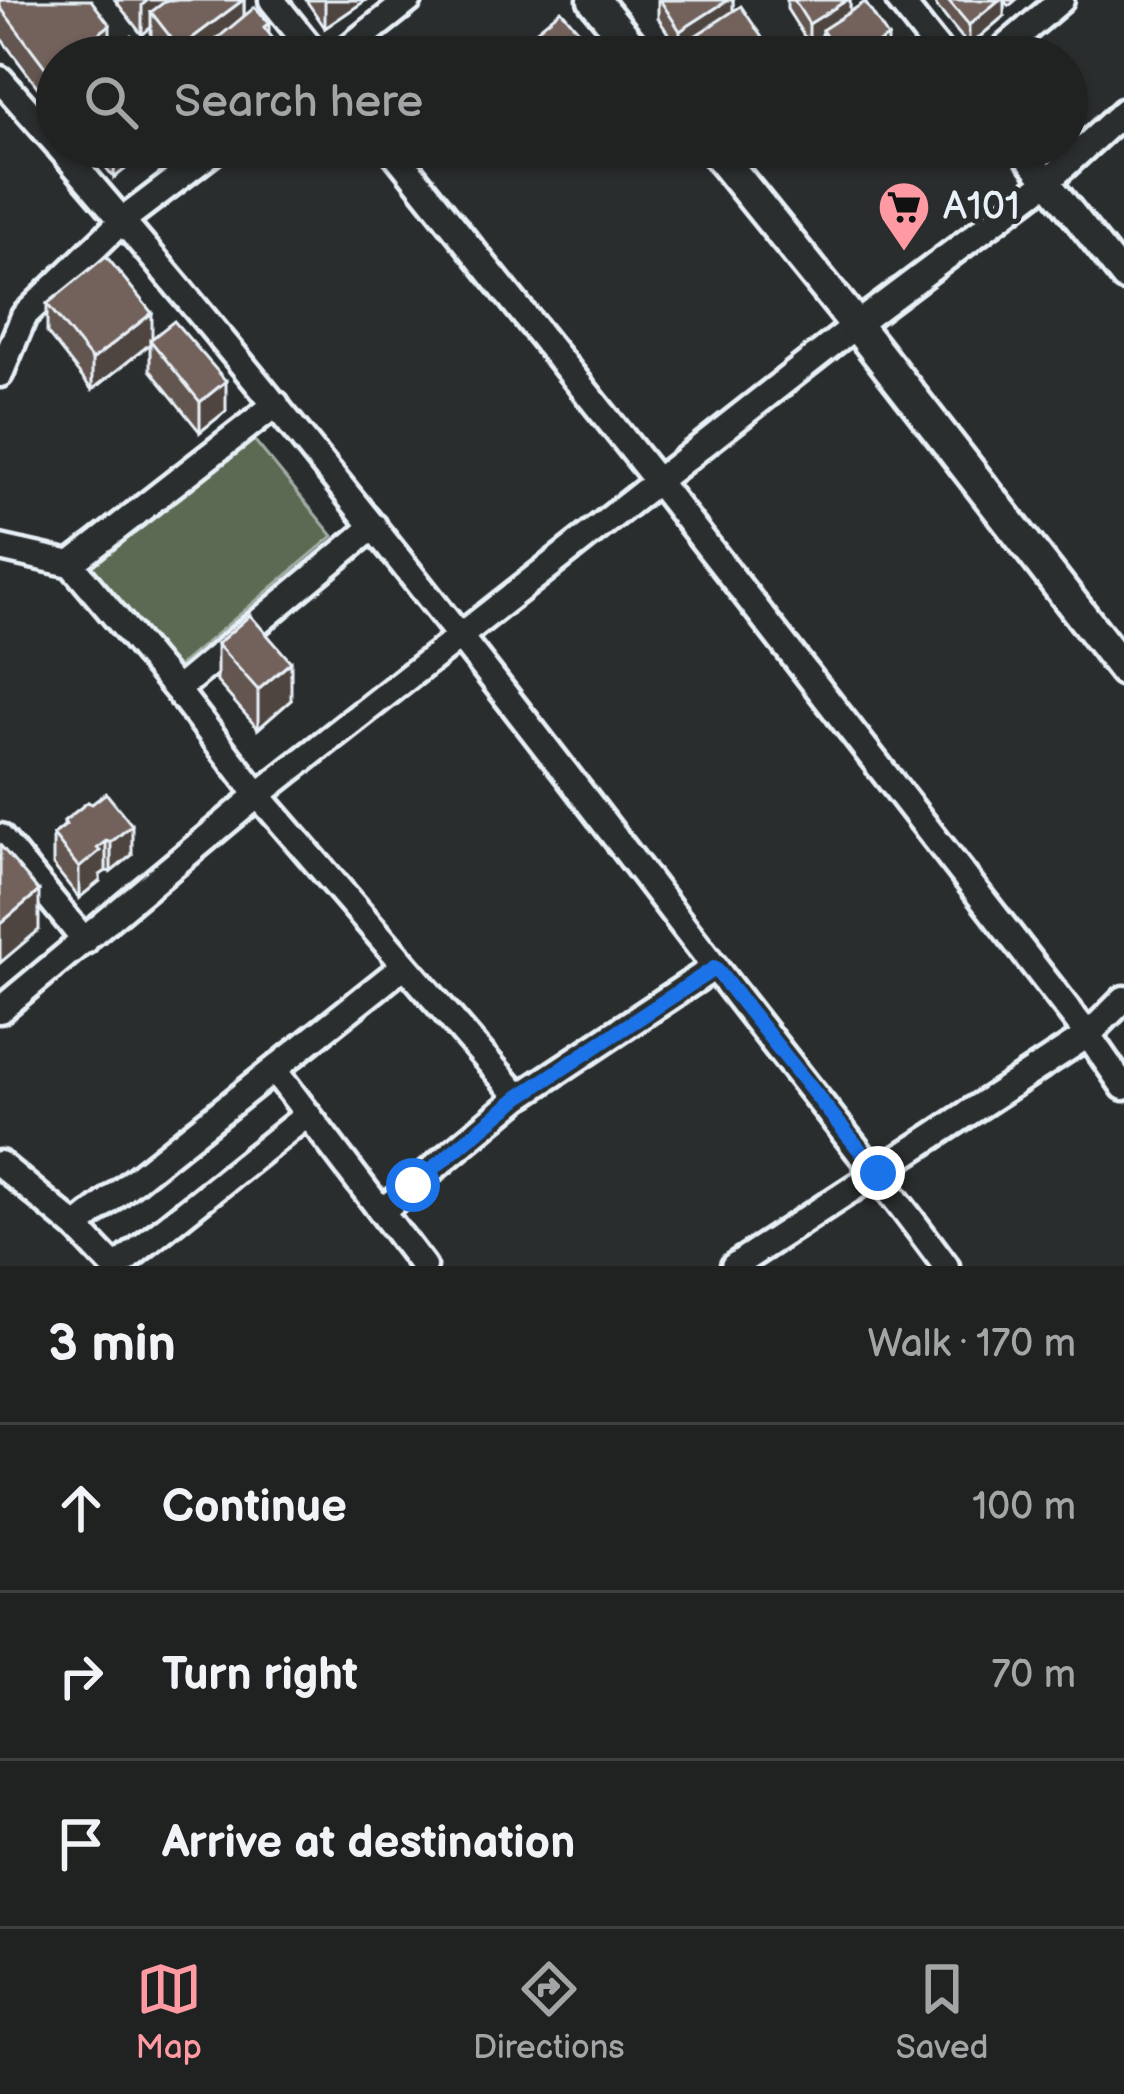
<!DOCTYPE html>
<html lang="en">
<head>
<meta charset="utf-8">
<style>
  :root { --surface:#202222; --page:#282a2a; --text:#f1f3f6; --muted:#a2a4a5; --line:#3d3f40; --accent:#ff9aa2 }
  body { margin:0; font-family:"Balsamiq Sans",sans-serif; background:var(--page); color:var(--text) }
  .stop { position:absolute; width:36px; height:36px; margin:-27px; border:9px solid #1a73e8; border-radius:50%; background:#fff }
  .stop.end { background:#1a73e8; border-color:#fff; box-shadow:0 3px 12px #0008 }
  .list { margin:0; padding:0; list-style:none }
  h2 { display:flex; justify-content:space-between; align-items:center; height:156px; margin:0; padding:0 48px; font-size:51px }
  h2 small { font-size:39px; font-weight:400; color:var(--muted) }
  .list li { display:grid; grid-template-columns:78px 1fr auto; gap:36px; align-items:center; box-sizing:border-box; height:168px; padding:0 48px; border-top:3px solid var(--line) }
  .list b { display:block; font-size:45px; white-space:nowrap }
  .list em { font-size:39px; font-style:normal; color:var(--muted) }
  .icon { flex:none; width:66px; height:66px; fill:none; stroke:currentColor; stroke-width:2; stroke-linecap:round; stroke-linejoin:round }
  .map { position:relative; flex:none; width:1124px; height:1266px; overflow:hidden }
  .search { position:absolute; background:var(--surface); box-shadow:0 3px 9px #0004; left:36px; right:36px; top:36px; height:132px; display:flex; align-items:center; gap:30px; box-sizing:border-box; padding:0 42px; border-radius:66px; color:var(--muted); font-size:45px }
  .sheet { height:660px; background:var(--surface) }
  nav { display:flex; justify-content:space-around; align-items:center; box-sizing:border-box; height:168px; border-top:3px solid var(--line); background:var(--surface); font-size:33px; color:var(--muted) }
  nav a { display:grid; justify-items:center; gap:6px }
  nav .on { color:var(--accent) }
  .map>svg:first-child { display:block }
</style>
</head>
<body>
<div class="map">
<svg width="1124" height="1266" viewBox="0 0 1124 1266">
  <rect width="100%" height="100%" fill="#2a2d2e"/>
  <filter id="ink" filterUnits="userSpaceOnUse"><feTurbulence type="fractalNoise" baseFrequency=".00833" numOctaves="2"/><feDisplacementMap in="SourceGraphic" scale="24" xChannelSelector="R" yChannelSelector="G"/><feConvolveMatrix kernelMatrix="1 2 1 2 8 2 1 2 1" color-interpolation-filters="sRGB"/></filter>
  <g filter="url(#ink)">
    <!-- green -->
    <path fill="#5d6b52" stroke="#a2aea5" stroke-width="3" d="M250,435L333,536L175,669L84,569Z"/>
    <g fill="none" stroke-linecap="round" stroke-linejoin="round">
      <!-- minor casing -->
      <g stroke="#e8f1f8" stroke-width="33">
        <path id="minor" d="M272,0L318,57
          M899,0L944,57
          M337,57L409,0
          M994,57L1061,0
          M0,79L57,144
          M59,147C286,409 497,682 707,957C786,1061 869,1161 946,1266
          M390,147L658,482L1088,1035L1124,1087
          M1020,147L1124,278
          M0,374L24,316L123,220L219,147
          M0,548L71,564L177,690L258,795L519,1097
          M71,564L276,404
          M177,690L374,526
          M0,837L85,941
          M0,1010L258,795L856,325L1048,181L1124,111
          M274,1070L423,1266
          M0,1164L76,1227L113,1266
          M382,1211L519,1097L715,967
          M76,1227L404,966
          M118,1266L308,1114
          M734,1266L1088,1035L1124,999"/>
      </g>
      <!-- tertiary casing -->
      <g stroke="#e8f1f8" stroke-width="39">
        <path id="tertiary" d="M594,0L640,57
          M712,147L856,325L1124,670"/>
      </g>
      <!-- minor -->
      <use href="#minor" stroke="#2a2d2e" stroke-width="24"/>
      <!-- tertiary -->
      <use href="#tertiary" stroke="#2a2d2e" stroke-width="30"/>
    </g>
    <!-- wall -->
    <path fill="#63544f" stroke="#e8f1f8" stroke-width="3" d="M0,0L110,53L57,57V94L48,101L0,37Z
      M115,0H244V16L269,33L274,57H163L151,42V27L142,35Z
      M306,0H366L325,28Z
      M658,0H733V10L775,57H695V42L680,52L658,18Z
      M787,0H850V12L888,57H827L822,50V36L809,44L787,9Z
      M936,0H1016L1009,6L1004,1V16L969,46L936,6Z
      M90,147H153L114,178Z
      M47,304L152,339L226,411L200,432L150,370V344L92,390L47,333Z
      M217,644L291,700L258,729L217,682Z
      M88,802L132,855L111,872L106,871L100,875V881L79,898L53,865V835L64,826V821Z"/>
    <!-- shaded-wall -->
    <path fill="#504540" stroke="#e8f1f8" stroke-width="3" d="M148,0H187L151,12V27L142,35V5Z
      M243,0H244V29L207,57H179V48Z
      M325,0H366L325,28Z
      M728,0H733V17L695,36V42L680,52V31Z
      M847,0H850V18L822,30V36L809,44V24Z
      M999,0H1004V16L969,46V25Z
      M269,23V44L274,40V57H254L264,27Z
      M110,25V55L107,57H67Z
      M888,37V57H856Z
      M57,65V94L48,101V71Z
      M115,147H153L114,178Z
      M152,313V342L150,340V344L92,390V360Z
      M226,381V411L200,432V402Z
      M291,662V700L258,729V690Z
      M132,825V855L111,872V842Z
      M106,841V871L100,875V881L79,898V868L97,848Z
      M39,891V930L0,963V924Z"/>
    <!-- building -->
    <path fill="#73625c" stroke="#e8f1f8" stroke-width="3" d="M0,0H91L110,25L67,57H57V65L48,71L0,7Z
      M167,0H243L179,48L151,12Z
      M660,0H728L680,31Z
      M794,0H847L809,24Z
      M948,0H999L969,25Z
      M865,2L888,37L856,57H840L822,30Z
      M741,6L775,57H709L695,36Z
      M255,7L269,23L264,27L274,40L254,57H195Z
      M561,10L601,57H506L505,56Z
      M131,36L148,57H104Z
      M907,45L915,57H890Z
      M106,256L152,313L92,360L47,304Z
      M174,321L226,381L200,402L150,340Z
      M250,615L291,662L258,690L217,644Z
      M106,793L132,825L111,842L106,841L97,848L100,851L79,868L53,835L66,825L64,821L88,802L92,804Z
      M0,845L39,891L0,924Z"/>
  </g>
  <g fill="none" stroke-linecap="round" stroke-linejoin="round" filter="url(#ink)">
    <!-- route -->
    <path stroke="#1a73e8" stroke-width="15" d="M413,1185L519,1097L715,968L878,1173"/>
  </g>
  <!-- icons -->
  <defs>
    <g id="supermarket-pin" transform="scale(2.7)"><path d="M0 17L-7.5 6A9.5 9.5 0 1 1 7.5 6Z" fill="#ff9aa2" stroke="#2a2d2e"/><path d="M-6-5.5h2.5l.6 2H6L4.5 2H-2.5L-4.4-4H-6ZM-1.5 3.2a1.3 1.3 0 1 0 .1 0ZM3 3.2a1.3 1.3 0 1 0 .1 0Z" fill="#111"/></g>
  </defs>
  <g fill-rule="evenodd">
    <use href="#supermarket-pin" x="904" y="207"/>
  </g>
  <g text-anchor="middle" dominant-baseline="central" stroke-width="10" stroke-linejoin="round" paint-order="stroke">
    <!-- poi labels -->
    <g font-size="39" fill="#e8f1f8" stroke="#2a2d2e" text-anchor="start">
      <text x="943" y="207">A101</text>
    </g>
  </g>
</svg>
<div class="stop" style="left:413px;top:1185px"></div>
<div class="stop end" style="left:878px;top:1173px"></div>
<div class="search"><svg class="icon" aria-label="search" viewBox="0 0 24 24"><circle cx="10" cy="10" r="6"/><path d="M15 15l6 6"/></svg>Search here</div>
</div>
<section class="sheet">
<h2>3 min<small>Walk · 170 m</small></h2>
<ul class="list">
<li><svg class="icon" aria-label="ahead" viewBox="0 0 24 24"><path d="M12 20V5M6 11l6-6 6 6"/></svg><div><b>Continue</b></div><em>100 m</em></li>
<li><svg class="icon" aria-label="right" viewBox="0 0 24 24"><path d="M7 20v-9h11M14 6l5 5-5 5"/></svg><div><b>Turn right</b></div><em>70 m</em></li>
<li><svg class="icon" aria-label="arrive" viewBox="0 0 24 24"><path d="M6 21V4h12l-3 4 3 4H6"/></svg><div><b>Arrive at destination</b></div></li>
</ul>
</section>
<nav>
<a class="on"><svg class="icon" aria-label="map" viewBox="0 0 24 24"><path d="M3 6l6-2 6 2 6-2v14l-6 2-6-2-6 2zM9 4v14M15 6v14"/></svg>Map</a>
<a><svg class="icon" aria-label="directions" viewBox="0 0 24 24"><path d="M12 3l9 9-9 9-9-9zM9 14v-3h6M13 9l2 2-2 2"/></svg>Directions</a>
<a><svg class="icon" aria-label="saved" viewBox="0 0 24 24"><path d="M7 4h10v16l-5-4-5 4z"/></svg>Saved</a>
</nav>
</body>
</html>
